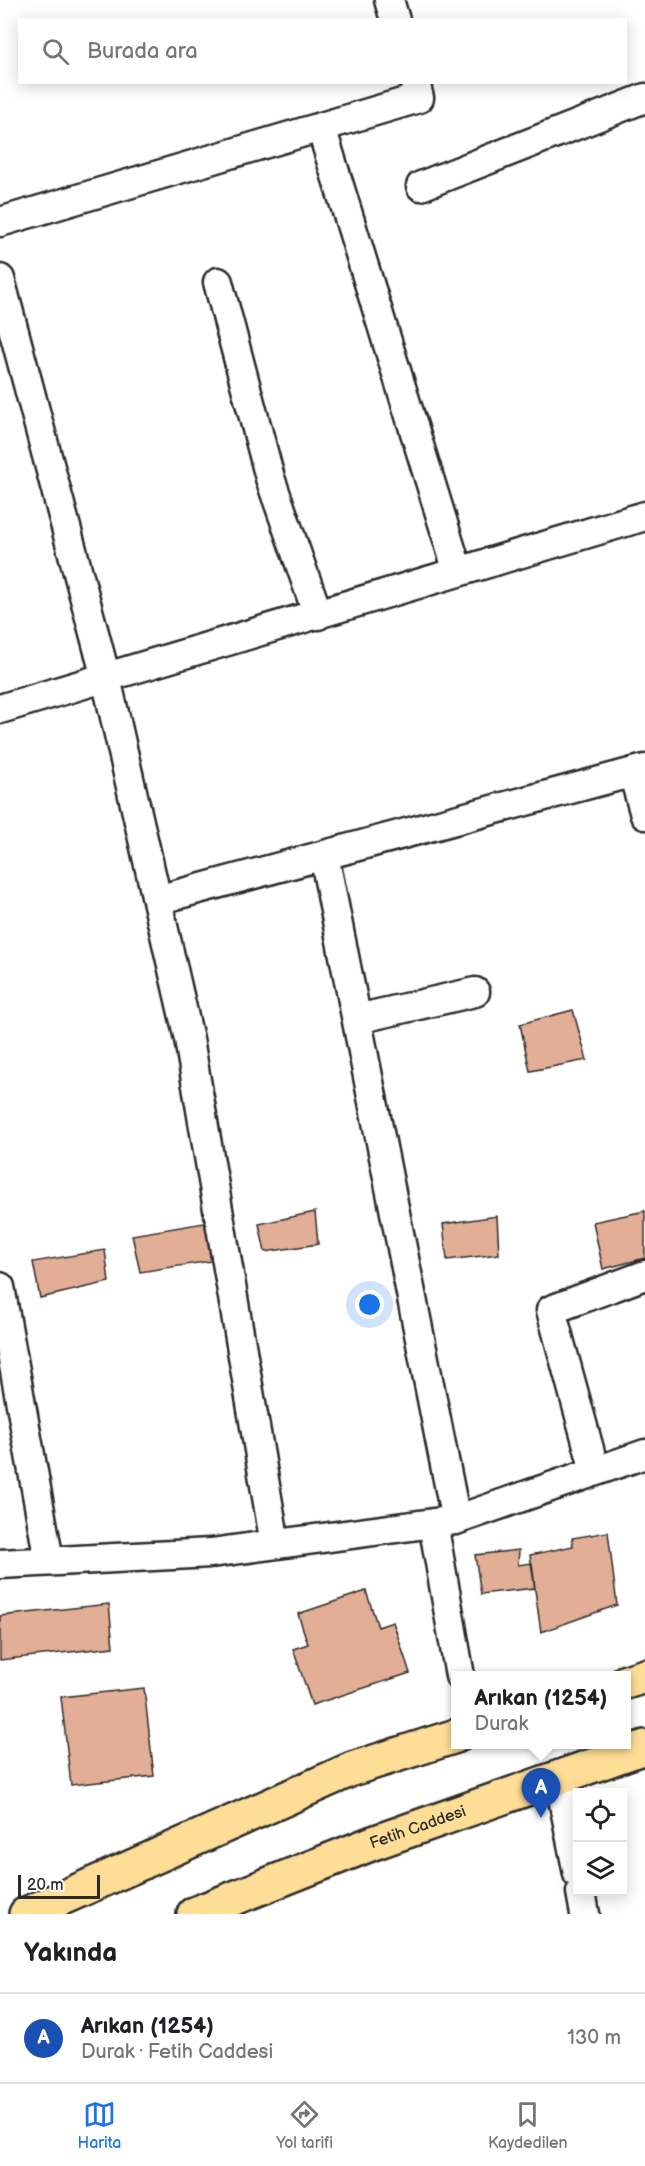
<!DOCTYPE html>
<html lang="tr">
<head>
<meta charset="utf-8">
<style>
  :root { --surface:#fff; --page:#f2f2f2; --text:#202124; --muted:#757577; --line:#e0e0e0; --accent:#1a73e8 }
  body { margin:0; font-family:"Balsamiq Sans",sans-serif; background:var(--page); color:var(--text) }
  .controls { position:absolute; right:18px; bottom:18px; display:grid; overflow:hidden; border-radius:0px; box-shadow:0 3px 15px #0003 }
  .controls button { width:54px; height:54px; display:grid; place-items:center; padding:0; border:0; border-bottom:2px solid var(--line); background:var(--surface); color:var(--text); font:30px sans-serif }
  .scale { position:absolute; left:18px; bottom:15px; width:82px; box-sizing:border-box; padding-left:6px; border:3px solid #2b2b2b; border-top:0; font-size:16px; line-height:21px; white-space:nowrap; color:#2b2b2b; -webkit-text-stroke:4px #fff; paint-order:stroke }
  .you { position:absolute; left:370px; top:1305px; width:21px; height:21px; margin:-15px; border:4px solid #fff; border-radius:50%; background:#1a73e8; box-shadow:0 0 0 9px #1a73e833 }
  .badge { display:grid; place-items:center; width:39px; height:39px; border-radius:50%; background:var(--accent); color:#fff; font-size:20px; font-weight:700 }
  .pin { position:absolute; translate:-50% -50px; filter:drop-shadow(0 2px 3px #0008) }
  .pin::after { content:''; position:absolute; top:32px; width:21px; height:18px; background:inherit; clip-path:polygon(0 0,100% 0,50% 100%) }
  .popup { position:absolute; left:451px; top:1671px; width:180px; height:78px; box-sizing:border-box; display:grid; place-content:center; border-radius:0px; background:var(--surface); filter:drop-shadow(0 2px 4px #0005); font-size:20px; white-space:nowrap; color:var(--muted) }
  .popup b { font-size:22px; color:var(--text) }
  .popup::after { content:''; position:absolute; left:50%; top:100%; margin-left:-12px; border:12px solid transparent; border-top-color:var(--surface) }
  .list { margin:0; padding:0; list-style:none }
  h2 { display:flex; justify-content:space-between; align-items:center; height:78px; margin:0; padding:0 24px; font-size:26px }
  h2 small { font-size:20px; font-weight:400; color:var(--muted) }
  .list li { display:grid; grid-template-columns:39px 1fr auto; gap:18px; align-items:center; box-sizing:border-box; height:90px; padding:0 24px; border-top:2px solid var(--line) }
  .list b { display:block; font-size:22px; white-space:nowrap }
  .list p { margin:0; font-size:20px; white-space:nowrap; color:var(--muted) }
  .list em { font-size:20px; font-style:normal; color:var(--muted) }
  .icon { flex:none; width:33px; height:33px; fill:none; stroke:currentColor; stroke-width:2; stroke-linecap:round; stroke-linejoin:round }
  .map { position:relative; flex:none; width:645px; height:1914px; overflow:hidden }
  .search { position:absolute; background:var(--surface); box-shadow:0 3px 15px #0003; left:18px; right:18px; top:18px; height:66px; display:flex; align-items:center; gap:15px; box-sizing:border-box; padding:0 21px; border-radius:0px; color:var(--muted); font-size:22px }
  .sheet { height:168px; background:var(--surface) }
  nav { display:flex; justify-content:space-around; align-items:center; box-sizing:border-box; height:84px; border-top:2px solid var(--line); background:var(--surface); font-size:16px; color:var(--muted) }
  nav a { display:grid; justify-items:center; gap:3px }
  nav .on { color:var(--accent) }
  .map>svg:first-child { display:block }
</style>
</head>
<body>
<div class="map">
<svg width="645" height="1914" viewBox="0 0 645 1914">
  <rect width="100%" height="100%" fill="#fff"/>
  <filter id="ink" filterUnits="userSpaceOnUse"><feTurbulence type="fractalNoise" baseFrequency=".0167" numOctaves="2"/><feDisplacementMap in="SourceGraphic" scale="12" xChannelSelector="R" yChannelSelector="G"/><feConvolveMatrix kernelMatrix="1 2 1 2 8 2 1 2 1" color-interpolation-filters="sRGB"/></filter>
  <g filter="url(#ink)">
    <!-- building -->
    <path fill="#e2ae96" stroke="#2b2b2b" stroke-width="1.5" d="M573,1010L587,1060L530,1071L520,1024Z
      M645,1211V1258L603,1269L593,1222Z
      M315,1212L318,1244L265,1252L259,1224Z
      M497,1216L499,1254L447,1260L443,1224Z
      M210,1222L218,1260L140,1272L132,1235Z
      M105,1250L109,1282L40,1298L33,1262Z
      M608,1532L617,1605L541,1632L530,1555L573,1546L572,1538Z
      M519,1550L518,1565L532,1563L535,1588L481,1594L475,1555Z
      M366,1591L378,1627L393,1622L410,1673L312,1705L293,1649L308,1644L298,1614Z
      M109,1604L113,1647L0,1660V1616Z
      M144,1688L154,1776L71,1785L61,1697Z"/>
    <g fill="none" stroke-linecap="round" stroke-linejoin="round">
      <!-- minor casing -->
      <g stroke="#2b2b2b" stroke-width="33">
        <path id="minor" d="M389,0L395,20
          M321,127L458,572
          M421,186L645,98
          M0,222L419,98L415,82
          M0,279L106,678L189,1039L275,1544
          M218,282L270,478L318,615
          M0,709L645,516
          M633,772L645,815
          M324,855L456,1520
          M157,900L645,769
          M357,1019L475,992
          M0,1287L49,1561
          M595,1471L551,1310L645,1275
          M433,1523L460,1676
          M0,1564L211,1553L456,1520L645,1454
          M559,1778L578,1874
          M581,1892L585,1914"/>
      </g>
      <!-- primary casing -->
      <g stroke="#2b2b2b" stroke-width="38">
        <g id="primary">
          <path d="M626,1682L645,1676"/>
          <path d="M26,1914L352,1769L456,1736"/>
          <path id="s1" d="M194,1914L373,1843L645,1747"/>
        </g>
      </g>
      <!-- minor -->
      <use href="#minor" stroke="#fff" stroke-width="28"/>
      <!-- primary -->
      <use href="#primary" stroke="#fedd96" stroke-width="33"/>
    </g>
  </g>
  <g text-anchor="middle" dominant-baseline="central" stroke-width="4.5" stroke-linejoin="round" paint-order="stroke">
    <!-- street labels -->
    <g font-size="16" fill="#2b2b2b" stroke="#fff">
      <text stroke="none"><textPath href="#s1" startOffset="240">Fetih Caddesi</textPath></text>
    </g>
  </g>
</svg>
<div class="controls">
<button><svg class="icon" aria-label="locate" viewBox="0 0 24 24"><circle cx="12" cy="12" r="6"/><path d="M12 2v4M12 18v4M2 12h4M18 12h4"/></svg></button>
<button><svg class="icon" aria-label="layers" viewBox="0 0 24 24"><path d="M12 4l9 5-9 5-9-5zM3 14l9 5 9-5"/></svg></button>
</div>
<div class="scale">20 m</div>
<div class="you"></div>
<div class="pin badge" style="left:541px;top:1818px;background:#1a4fb4">A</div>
<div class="popup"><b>Arıkan (1254)</b>Durak</div>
<div class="search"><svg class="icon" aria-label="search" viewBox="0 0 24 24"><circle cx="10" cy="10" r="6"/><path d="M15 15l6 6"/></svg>Burada ara</div>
</div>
<section class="sheet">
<h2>Yakında<small></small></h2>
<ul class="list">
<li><span class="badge" style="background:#1a4fb4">A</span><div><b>Arıkan (1254)</b><p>Durak · Fetih Caddesi</p></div><em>130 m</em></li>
</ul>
</section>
<nav>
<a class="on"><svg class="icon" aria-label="map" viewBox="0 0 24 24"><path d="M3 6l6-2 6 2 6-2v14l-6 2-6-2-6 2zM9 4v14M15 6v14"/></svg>Harita</a>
<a><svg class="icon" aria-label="directions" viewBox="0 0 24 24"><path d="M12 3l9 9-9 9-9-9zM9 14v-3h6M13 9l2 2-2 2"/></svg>Yol tarifi</a>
<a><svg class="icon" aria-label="saved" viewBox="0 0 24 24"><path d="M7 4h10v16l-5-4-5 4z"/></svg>Kaydedilen</a>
</nav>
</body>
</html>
